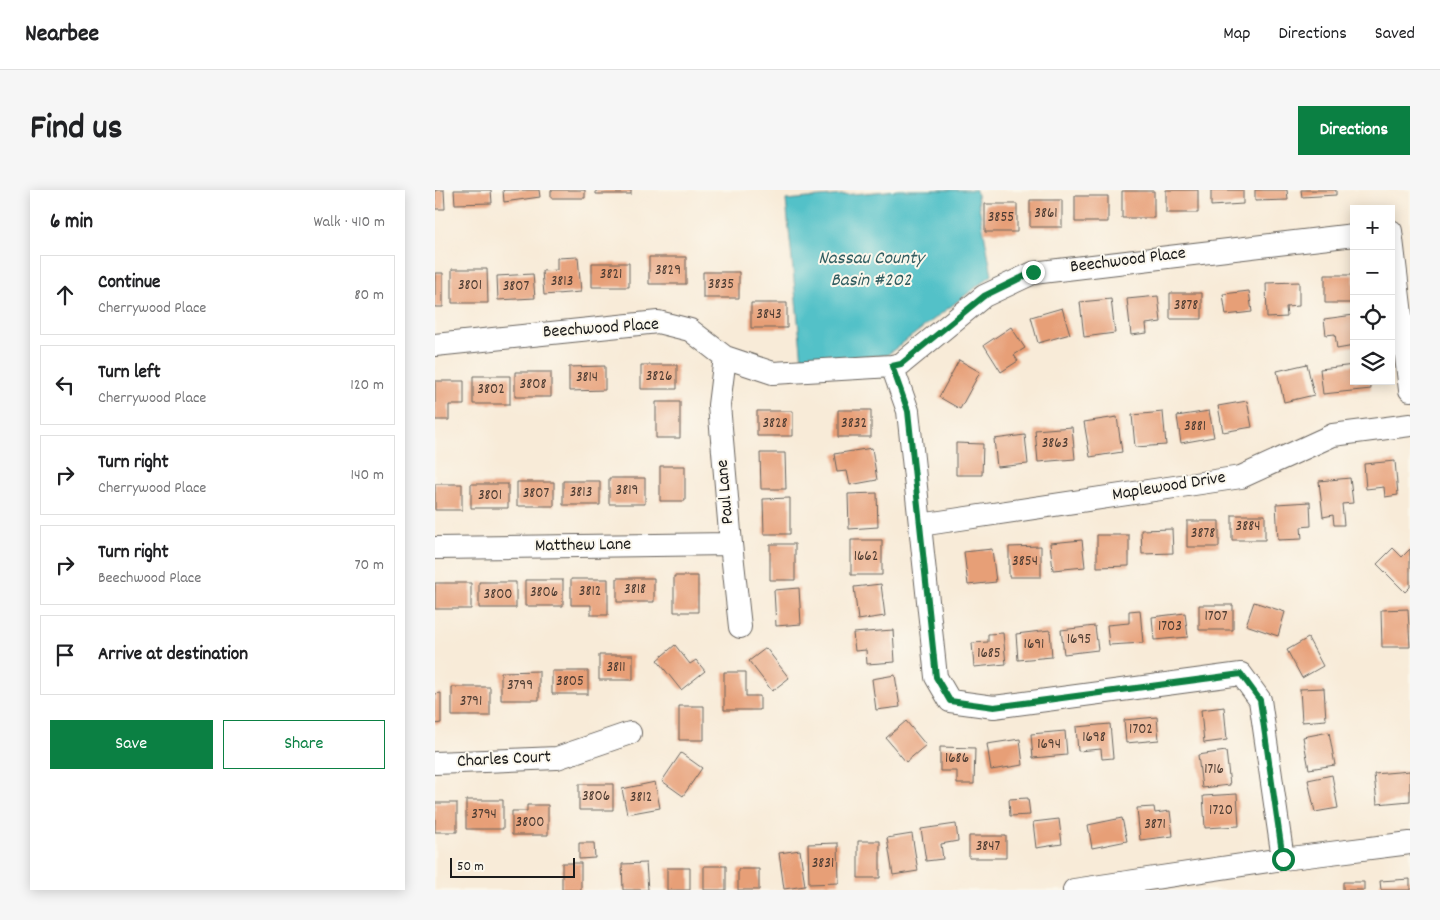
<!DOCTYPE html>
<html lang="en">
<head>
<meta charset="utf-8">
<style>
  :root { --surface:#fff; --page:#f6f6f6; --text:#202124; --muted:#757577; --line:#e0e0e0; --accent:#0b8043 }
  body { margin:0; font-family:Dekko,sans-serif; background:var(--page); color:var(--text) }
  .controls { position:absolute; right:15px; top:15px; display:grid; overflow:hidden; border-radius:0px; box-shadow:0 2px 12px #0003 }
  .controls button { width:45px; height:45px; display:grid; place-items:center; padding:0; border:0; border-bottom:1px solid var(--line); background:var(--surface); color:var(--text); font:25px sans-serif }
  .scale { position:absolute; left:15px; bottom:12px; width:125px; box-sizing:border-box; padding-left:5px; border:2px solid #1c1c1c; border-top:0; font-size:14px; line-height:18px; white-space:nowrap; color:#1c1c1c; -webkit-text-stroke:4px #fbf7ec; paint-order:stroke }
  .stop { position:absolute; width:15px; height:15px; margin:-11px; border:4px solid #0b8043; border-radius:50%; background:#fff }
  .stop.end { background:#0b8043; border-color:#fff; box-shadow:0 1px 5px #0008 }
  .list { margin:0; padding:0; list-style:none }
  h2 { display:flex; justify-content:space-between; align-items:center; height:65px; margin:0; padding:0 20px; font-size:21px }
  h2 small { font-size:16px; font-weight:400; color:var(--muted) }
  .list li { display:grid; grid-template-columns:32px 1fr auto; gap:15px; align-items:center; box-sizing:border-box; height:80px; margin:0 10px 10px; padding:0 10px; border:1px solid var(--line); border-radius:0px }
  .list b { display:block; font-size:19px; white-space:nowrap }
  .list p { margin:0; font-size:16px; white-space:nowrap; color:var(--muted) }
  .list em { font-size:16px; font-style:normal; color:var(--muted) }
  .actions { display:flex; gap:10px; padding:15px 20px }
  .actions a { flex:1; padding:11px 0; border:1px solid var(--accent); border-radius:0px; text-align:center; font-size:18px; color:var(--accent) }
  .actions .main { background:var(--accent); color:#fff }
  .icon { flex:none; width:28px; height:28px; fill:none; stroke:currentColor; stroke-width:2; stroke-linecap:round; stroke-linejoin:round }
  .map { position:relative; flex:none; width:975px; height:700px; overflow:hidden; border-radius:0px }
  header { display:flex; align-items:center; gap:30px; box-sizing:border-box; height:70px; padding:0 25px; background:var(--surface); border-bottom:1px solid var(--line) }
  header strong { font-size:24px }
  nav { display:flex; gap:28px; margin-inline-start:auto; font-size:18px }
  .intro { display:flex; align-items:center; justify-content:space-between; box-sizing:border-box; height:120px; padding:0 30px }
  h1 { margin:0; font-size:35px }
  .button { padding:12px 22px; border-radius:0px; background:var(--accent); color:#fff; font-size:18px; font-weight:700 }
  main { display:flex; gap:30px; padding:0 30px }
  aside { flex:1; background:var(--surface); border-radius:0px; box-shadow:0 2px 12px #0003 }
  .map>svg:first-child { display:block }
</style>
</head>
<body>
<header>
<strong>Nearbee</strong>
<nav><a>Map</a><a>Directions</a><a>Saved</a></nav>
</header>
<div class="intro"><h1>Find us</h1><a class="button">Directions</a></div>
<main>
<aside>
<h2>6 min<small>Walk · 410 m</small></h2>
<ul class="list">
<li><svg class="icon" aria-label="ahead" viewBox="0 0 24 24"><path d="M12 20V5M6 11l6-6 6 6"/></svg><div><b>Continue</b><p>Cherrywood Place</p></div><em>80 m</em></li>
<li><svg class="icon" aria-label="left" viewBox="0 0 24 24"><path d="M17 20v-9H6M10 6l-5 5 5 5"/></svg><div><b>Turn left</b><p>Cherrywood Place</p></div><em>120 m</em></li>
<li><svg class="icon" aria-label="right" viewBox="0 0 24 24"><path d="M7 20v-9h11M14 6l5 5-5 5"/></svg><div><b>Turn right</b><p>Cherrywood Place</p></div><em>140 m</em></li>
<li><svg class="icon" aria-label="right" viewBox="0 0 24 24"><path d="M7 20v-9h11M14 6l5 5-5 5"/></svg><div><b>Turn right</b><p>Beechwood Place</p></div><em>70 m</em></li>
<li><svg class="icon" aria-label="arrive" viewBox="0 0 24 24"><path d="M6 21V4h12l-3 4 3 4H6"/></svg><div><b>Arrive at destination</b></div></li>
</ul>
<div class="actions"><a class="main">Save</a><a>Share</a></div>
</aside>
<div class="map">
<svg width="975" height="700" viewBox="0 0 975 700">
  <rect width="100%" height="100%" fill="#fbf7ec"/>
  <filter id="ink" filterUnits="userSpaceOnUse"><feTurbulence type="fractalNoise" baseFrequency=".02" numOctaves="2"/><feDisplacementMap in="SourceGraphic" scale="10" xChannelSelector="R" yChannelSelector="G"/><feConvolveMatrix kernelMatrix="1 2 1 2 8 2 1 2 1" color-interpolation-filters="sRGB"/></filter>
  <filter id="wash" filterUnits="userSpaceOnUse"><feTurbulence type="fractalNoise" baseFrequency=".0096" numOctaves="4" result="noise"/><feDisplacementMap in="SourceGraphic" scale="20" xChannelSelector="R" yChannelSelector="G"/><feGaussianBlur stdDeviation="1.12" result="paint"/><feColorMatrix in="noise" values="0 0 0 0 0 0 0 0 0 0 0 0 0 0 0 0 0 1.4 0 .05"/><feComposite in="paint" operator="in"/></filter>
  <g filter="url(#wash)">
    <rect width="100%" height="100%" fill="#f8ebd8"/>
    <!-- water -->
    <path fill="#53c1c8" stroke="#386e72" d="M464,0H541L557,85L452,165L367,171L351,10Z"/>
    <g id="blocks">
      <!-- building -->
      <path fill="#e79f77" d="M0,0H9L10,19H0Z
        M19,0H56L57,13L20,14Z
        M68,0H104L105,7L69,12Z
        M116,0H150V8H116Z
        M161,0H196V4H161Z
        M731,0H763V23H731Z
        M776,0H808V14L776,16Z
        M820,0H852L853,10L820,11Z
        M866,0H901V5L867,7Z
        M687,1H719V28H687Z
        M640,6H673V32H640Z
        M595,10H627V37H595Z
        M550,14H582V42H550Z
        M143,67L146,102L109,105L107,81L122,80V68Z
        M214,67H251V94H214Z
        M157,73H194V97H157Z
        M17,79H52L53,113H17Z
        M268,82H304V108H268Z
        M0,83H8V117H0Z
        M98,84L100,108L63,110L62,86Z
        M890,85H919V113H890Z
        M864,92V116L851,117L852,127L832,128L831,93Z
        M814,101L817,122L791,125L788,104Z
        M735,103H767V129H735Z
        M723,106L726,132L711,134L712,143L696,145L692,109Z
        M676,109L680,143L649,147L645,112Z
        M316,113H352V138H316Z
        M627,118L635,144L603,153L596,127Z
        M919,125V156L902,159L900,144L891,145L889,129Z
        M576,137L590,158L579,165L583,171L566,182L549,155Z
        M524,170L545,182L525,219L504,207Z
        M872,174L879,205L849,212L842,181Z
        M206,175H242V199H206Z
        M919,175V191H935L936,199L888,204L885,179Z
        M170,176V200L134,201V177Z
        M80,182H116V207H80Z
        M38,186H75V214H38Z
        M0,191H29V215H14V230H0Z
        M812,211L817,237L788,242L783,216Z
        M221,212H245V248H221Z
        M403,220H436V247H403Z
        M322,221H358V246H322Z
        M774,221L779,247L746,253L742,226Z
        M728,222L731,255L700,257L697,225Z
        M682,227L687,262L655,267L649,232Z
        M637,237L640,269L603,272L600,240Z
        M590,245L593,274L562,277L559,249Z
        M521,253L548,254L547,285H521Z
        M437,258L442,290L415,295L412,281L402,282L399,264Z
        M325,263H350L351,299H326Z
        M960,271L963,305L950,307L949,297L931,299L929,274Z
        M225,276H250V311H225Z
        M174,288H210V314H174Z
        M915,288L918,313L907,314L909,335H899L898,325L888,327L884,291Z
        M128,291H165V315H128Z
        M82,292H119V316H82Z
        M0,294H27V320H0Z
        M36,294H73V318H36Z
        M442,303L443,337L414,339L413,304Z
        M355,308V344H329L328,309Z
        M875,312L876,336L866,337L867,349L843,350L841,314Z
        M797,325H830V350H797Z
        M752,331H784V357H752Z
        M737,339L738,363L707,364L706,340Z
        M662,345H694V376L662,377Z
        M416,350H447V385H416Z
        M647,350L650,377L618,380L615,353Z
        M335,354H360V390H335Z
        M606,356V387H574V357Z
        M958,358L967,367L975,359V397L970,402L942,374Z
        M557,359L561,392L533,395L529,362Z
        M239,386H263V422H239Z
        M182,388H219V412H182Z
        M136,389H173V425H156V415H136Z
        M90,390H128V416H90Z
        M44,392H81V418H44Z
        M0,393H36V419H0Z
        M446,394L450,426L423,430L419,397Z
        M364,398L366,434L341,436L339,400Z
        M819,412L850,422L843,446L811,435Z
        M764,415H798V440H764Z
        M973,419L975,457H947L946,420Z
        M705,420L708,453L674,455L672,435L694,433V421Z
        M750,423L753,447L719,450L717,427Z
        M660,436L663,460L629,464L626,440Z
        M458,440L460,472L432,474L431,460L420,461L418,443Z
        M615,440L617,467L583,470L581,444Z
        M568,443L571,474L539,477L537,453L553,452V444Z
        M873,448L888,476L867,488L852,460Z
        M240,455L255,474L261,470L270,481L246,500L222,470Z
        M331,458L354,488L337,501L314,471Z
        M164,465H198V490H164Z
        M104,481V510H66V482Z
        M117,481H153V504H117Z
        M289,482H311V506H325V520H289Z
        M460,485L465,517L441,520L437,489Z
        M17,497H55V526H17Z
        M889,498L891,530L867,532L865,499Z
        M6,503V533L0,534V504Z
        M244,516H269V550H244Z
        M789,517L792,550L769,553L766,520Z
        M722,527L724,550L691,553L689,530Z
        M471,531L491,555L471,572L451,548Z
        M675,534L678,568L667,569L666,559L643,561L641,537Z
        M630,541L632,565L598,568L596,544Z
        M894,542L900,575L874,579L868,547Z
        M585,549L588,575L556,580L552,554Z
        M505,557L540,558L539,594H522V581H505Z
        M791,561L795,595L767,598L763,565Z
        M246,563L267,578L248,606L227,591Z
        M975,581V611L942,614L939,584Z
        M897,585L903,618L880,622L873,590Z
        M220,592L225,618L192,624L187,599Z
        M144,594H178V620H144Z
        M802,604L804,636L770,638L768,606Z
        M593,608L595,625L575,626L574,609Z
        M31,610H68V639H31Z
        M0,613H22V642H0Z
        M92,615H113V645H77V621H92Z
        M719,617L720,623L735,621L738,646L705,650L702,618Z
        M687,628L692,651L657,658L653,635Z
        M624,629L627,654L601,658L598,632Z
        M521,634L523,651L506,654L508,669L491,671L486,639Z
        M477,644L483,681L458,685L452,648Z
        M534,646H571V668H534Z
        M423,651H445V688H423Z
        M144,653H159L160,668L144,669Z
        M403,653L404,693L374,694L373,654Z
        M365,660L370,696L349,699L344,663Z
        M127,673H146V700H127Z
        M211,673L213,700H188L187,674Z
        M269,676H291V700H269Z
        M232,678H255V700H232Z
        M303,679H324V700H303Z
        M975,689V700H946L945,691Z
        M908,692H929V700H908Z"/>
    </g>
  </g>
  <g filter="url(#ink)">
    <use href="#blocks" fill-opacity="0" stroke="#69645e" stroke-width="1"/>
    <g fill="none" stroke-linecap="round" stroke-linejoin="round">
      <!-- minor casing -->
      <g stroke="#69645e" stroke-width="24">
        <path id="minor" d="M956,41L975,200
          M0,155L223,132L255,140L290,167L338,183L457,176L466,174L549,106L598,83L919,45
          M290,167L284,215L296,354L305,437
          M457,176L473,221L501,487L515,511L559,517L806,484L825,510L848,669
          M485,335L806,287L898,245L975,235
          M0,358L296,354
          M0,573L122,568L195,543
          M639,700L848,669L975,653"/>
      </g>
      <!-- minor -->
      <use href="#minor" stroke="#fff" stroke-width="22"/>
    </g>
  </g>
  <g fill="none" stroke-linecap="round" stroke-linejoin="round" filter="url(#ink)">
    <!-- route -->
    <path stroke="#0b8043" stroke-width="6" d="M598,82L549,106L466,174L457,176L473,221L501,487L515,511L559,517L806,484L825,510L848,669"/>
  </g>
  <g text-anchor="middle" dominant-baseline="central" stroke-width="4" stroke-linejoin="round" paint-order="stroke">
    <!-- number labels -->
    <g font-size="15" fill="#4f3d33">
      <text x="611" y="24">3861</text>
      <text x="566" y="28">3855</text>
      <text x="233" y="81">3829</text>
      <text x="176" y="85">3821</text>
      <text x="127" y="92">3813</text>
      <text x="286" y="95">3835</text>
      <text x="35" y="96">3801</text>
      <text x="81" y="97">3807</text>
      <text x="751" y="116">3878</text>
      <text x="334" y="125">3843</text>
      <text x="224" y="187">3826</text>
      <text x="152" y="188">3814</text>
      <text x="98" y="195">3808</text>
      <text x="56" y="200">3802</text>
      <text x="340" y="234">3828</text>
      <text x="419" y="234">3832</text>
      <text x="760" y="237">3881</text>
      <text x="620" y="254">3863</text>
      <text x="192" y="301">3819</text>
      <text x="146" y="303">3813</text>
      <text x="101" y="304">3807</text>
      <text x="55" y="306">3801</text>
      <text x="813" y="337">3884</text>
      <text x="768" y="344">3878</text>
      <text x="431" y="367">1662</text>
      <text x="590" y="372">3854</text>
      <text x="200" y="400">3818</text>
      <text x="155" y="402">3812</text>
      <text x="109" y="403">3806</text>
      <text x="63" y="405">3800</text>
      <text x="781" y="427">1707</text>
      <text x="735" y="437">1703</text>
      <text x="644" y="450">1695</text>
      <text x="599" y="455">1691</text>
      <text x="554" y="464">1685</text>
      <text x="181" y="478">3811</text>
      <text x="135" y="492">3805</text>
      <text x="85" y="496">3799</text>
      <text x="36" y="512">3791</text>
      <text x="706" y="540">1702</text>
      <text x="659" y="548">1698</text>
      <text x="614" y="555">1694</text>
      <text x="522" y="569">1686</text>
      <text x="779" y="580">1716</text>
      <text x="161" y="607">3806</text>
      <text x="206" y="608">3812</text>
      <text x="786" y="621">1720</text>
      <text x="49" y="625">3794</text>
      <text x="95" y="633">3800</text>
      <text x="720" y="635">3871</text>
      <text x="553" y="657">3847</text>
      <text x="388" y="674">3831</text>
    </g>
    <!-- street labels -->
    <g font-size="18" fill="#1c1c1c" stroke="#fbf7ec">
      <text transform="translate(693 71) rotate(-7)">Beechwood Place</text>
      <text transform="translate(166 139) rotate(-4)">Beechwood Place</text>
      <text transform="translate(734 297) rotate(-9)">Maplewood Drive</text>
      <text transform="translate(291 302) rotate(-95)">Paul Lane</text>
      <text transform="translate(148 356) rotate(-1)">Matthew Lane</text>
      <text transform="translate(69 570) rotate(-3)">Charles Court</text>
    </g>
    <!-- water labels -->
    <g font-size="19" font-style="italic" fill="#325e61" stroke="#fbf7ec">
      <text x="436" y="69">Nassau County<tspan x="436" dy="22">Basin #202</tspan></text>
    </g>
  </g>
</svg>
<div class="controls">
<button>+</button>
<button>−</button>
<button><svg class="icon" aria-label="locate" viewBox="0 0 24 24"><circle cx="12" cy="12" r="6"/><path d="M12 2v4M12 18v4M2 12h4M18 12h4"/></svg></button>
<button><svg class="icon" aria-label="layers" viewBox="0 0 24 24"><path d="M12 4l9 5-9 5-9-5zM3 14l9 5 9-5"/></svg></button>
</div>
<div class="scale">50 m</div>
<div class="stop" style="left:848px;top:669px"></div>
<div class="stop end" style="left:598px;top:82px"></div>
</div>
</main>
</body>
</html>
